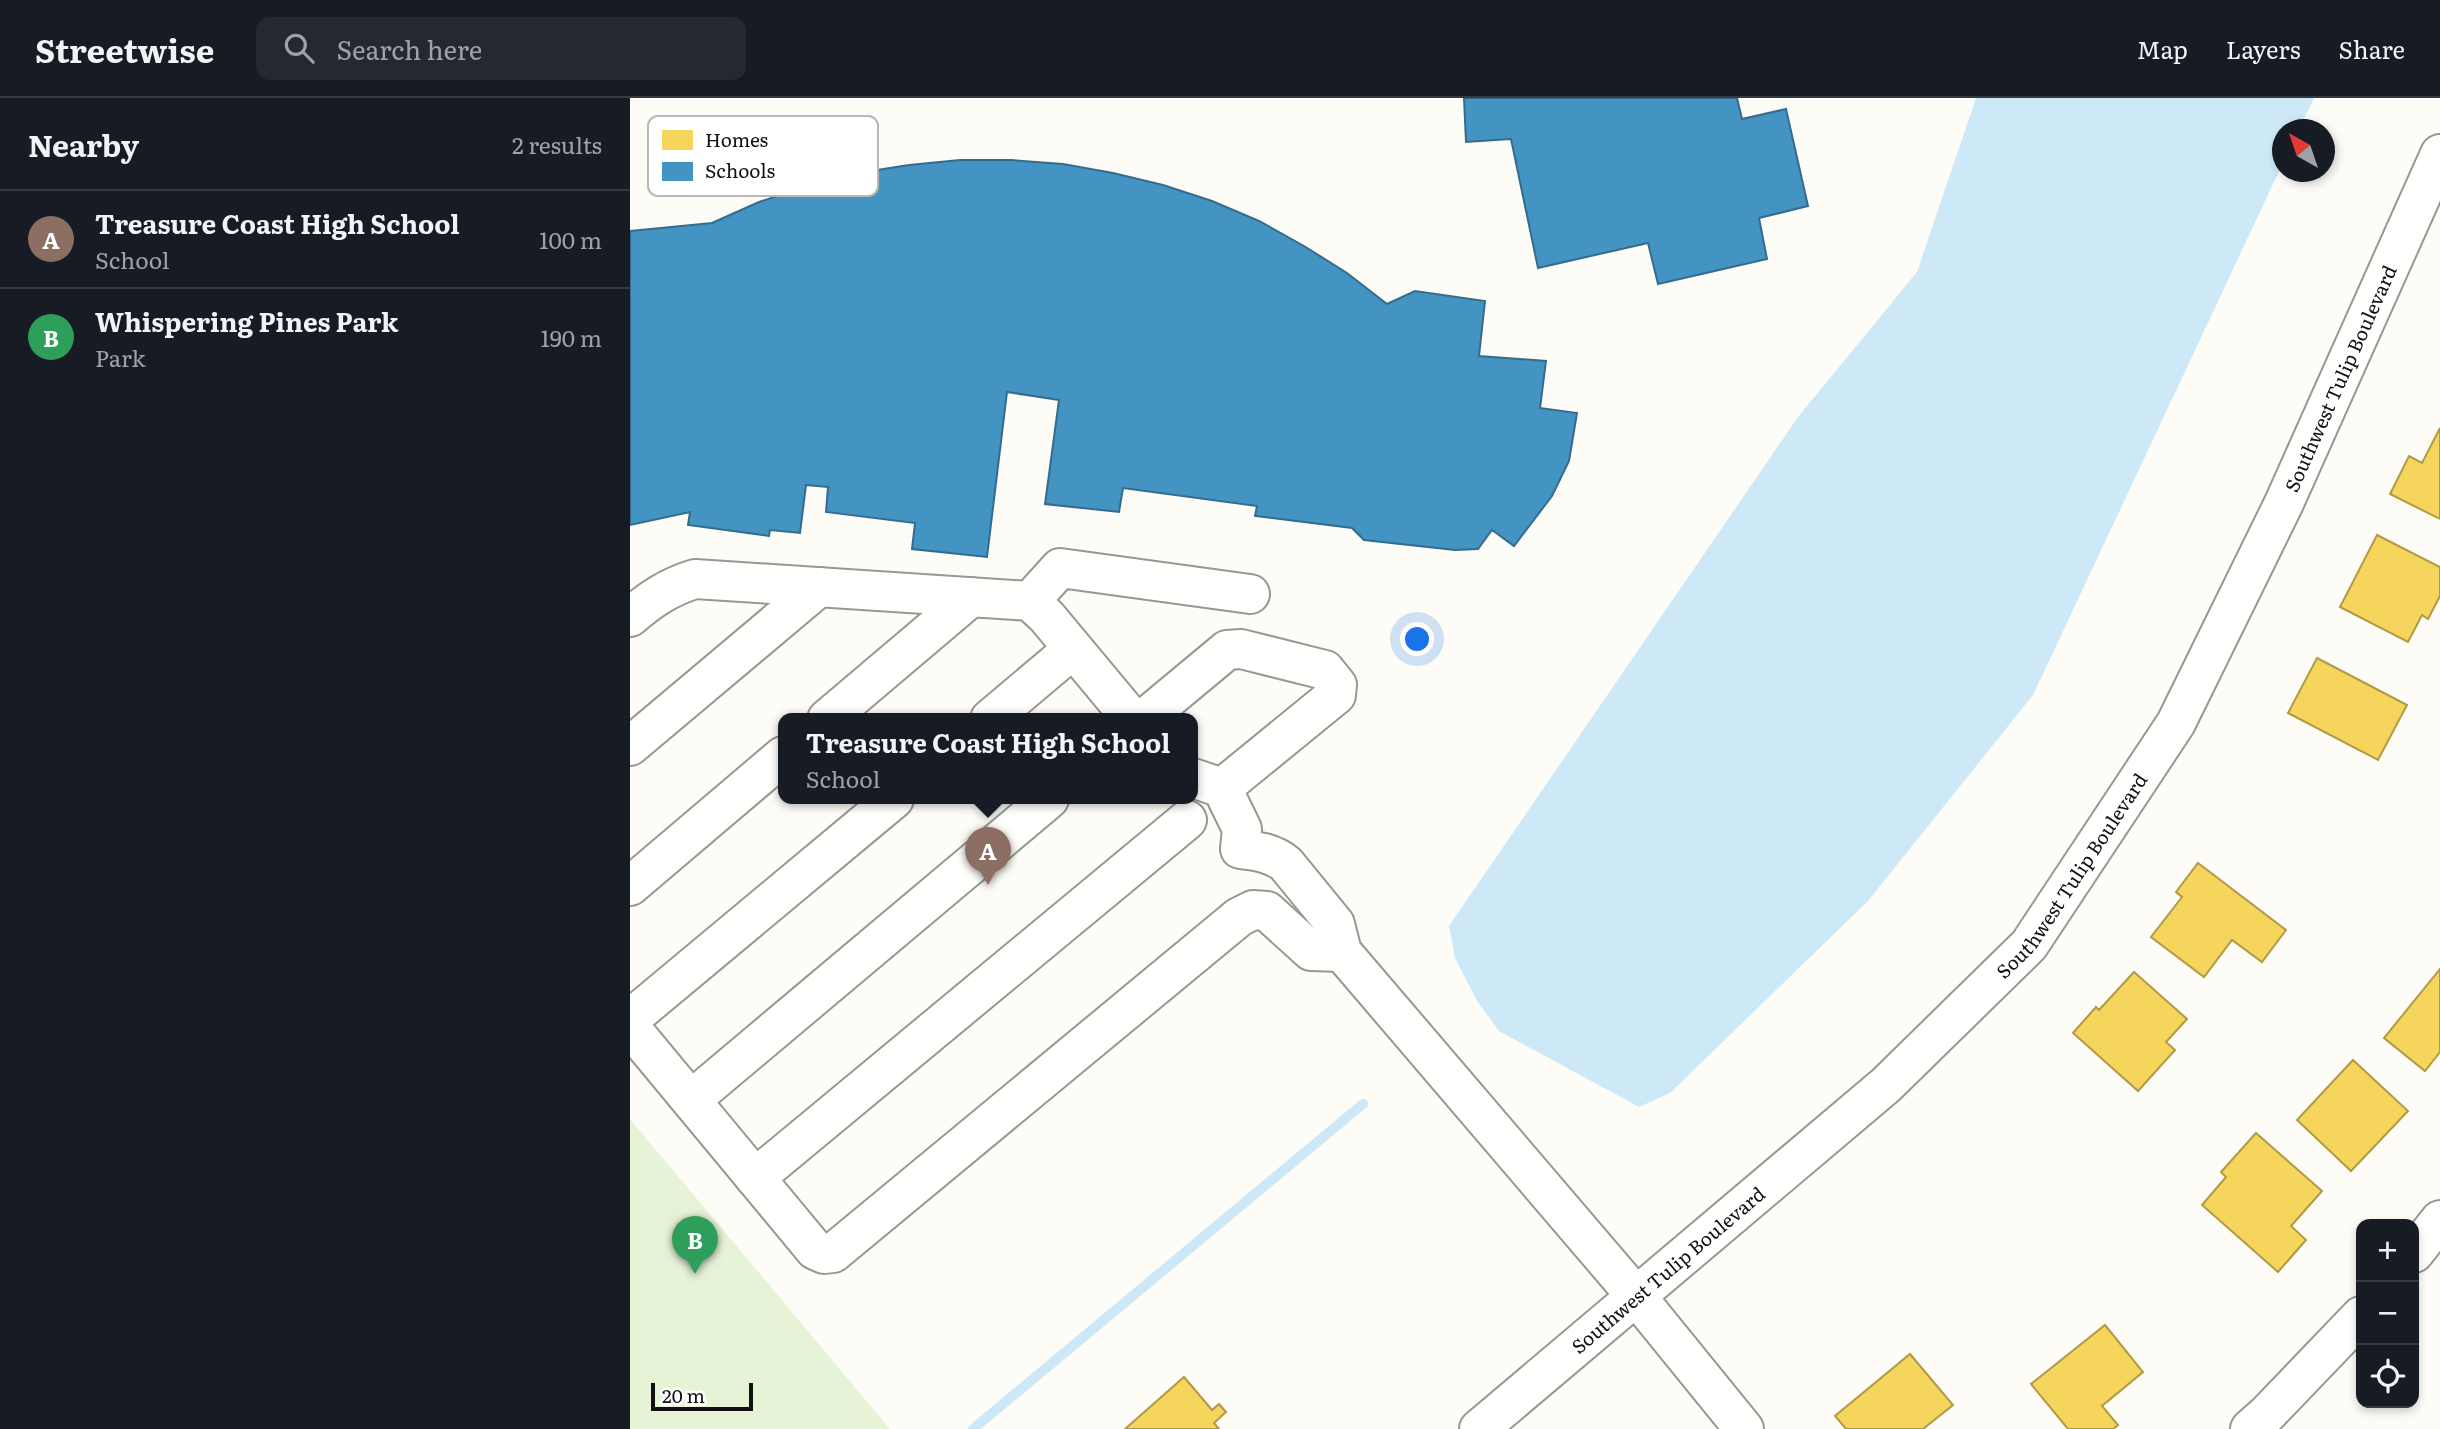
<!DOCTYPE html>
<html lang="en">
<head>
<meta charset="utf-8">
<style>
  :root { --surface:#171b24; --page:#242831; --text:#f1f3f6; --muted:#9ea1a6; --line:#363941; --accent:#b2b2b3 }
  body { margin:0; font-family:Literata,serif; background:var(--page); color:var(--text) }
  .controls { position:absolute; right:21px; bottom:21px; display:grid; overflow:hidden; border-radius:14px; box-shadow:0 4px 10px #0003 }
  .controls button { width:63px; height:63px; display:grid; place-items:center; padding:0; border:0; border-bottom:2px solid var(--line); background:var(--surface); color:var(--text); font:35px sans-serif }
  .compass { position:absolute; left:1642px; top:21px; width:63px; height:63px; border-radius:50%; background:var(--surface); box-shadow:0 4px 10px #0003; rotate:320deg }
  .scale { position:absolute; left:21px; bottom:18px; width:102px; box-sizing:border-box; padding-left:7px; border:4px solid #111; border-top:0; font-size:19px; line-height:24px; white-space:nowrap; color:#111; -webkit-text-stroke:5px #fff; paint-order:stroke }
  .you { position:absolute; left:788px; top:542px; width:24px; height:24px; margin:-18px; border:5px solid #fff; border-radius:50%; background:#1a73e8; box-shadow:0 0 0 10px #1a73e833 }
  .badge { display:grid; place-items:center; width:46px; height:46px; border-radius:50%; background:var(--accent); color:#fff; font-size:23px; font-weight:700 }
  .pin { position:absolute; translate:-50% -58px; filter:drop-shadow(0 2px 4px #0008) }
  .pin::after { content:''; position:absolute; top:37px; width:24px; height:21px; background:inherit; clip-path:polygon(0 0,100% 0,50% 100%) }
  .popup { position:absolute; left:148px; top:615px; width:420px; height:91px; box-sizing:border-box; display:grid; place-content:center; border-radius:14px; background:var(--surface); filter:drop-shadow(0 2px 5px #0005); font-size:23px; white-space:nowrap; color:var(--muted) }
  .popup b { font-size:26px; color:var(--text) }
  .popup::after { content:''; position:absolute; left:50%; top:100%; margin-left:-14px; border:14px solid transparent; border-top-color:var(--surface) }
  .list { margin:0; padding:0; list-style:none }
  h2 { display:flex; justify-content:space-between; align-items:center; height:91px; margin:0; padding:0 28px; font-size:30px }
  h2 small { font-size:23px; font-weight:400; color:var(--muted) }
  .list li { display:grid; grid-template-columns:46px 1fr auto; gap:21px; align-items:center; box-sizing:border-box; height:98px; padding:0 28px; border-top:2px solid var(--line) }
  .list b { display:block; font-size:26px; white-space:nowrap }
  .list p { margin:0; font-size:23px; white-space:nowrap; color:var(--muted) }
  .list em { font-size:23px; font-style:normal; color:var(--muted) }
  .icon { flex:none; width:38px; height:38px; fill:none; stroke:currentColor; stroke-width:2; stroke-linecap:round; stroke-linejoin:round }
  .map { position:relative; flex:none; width:1810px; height:1331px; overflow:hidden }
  header { display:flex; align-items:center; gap:42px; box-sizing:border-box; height:98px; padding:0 35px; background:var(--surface); border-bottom:2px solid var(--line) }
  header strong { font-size:33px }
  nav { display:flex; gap:38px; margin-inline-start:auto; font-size:24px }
  .search { width:490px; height:63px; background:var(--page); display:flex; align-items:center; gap:18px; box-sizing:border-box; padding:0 24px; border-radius:14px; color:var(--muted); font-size:26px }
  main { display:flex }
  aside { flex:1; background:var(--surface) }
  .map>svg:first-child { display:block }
</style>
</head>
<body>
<header>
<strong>Streetwise</strong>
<div class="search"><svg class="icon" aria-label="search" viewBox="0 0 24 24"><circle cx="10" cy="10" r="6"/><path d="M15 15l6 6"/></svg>Search here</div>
<nav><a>Map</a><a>Layers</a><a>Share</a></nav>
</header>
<main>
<aside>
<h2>Nearby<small>2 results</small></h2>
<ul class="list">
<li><span class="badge" style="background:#8d6e63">A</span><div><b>Treasure Coast High School</b><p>School</p></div><em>100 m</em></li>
<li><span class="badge" style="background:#2e9e5b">B</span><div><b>Whispering Pines Park</b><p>Park</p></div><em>190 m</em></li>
</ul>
</aside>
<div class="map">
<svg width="1810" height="1331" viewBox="0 0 1810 1331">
  <rect width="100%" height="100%" fill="#fdfcf7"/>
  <!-- green -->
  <path fill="#e7f3d7" d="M0,1021L260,1331H0Z"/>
  <!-- water -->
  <path fill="#cde8f7" d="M1346,0H1684L1669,31L1652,32V67L1403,597L1238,803L1040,995L1009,1009L869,933L847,903L825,860L819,828L1168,319L1287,174Z"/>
  <!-- homes -->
  <path fill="#f6d55c" stroke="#b19a46" stroke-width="2" d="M1810,330V421L1760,396L1779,358L1792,365Z
    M1747,437L1810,469V498L1798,521L1792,517L1778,544L1710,509Z
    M1687,560L1777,607L1748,662L1658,615Z
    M1568,765L1656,832L1632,864L1602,842L1574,879L1521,839L1552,799L1546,794Z
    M1810,871V954L1795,973L1754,940Z
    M1504,874L1557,921L1536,944L1545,952L1508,993L1443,935L1466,909L1469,912Z
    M1723,962L1778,1013L1721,1073L1667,1022Z
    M1626,1035L1692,1093L1661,1128L1676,1142L1648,1174L1572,1107L1596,1079L1591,1074Z
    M1475,1227L1513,1274L1472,1308L1488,1327L1483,1331H1438L1401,1286Z
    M1280,1256L1323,1307L1293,1331H1216L1205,1318Z
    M554,1279L582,1312L589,1306L596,1314L584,1325L589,1331H495Z"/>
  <!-- schools -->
  <path fill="#4393c3" stroke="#346c8e" stroke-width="2" d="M834,0H1107L1112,21L1156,11L1178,108L1129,120L1137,161L1028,186L1018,145L908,170L881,41L836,44Z
    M330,62H381L433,66L483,75L533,87L582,103L629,123L674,148L717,175L757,206L785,193L855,203L849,258L916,263L910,310L947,315L939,363L922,398L884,448L862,432L848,451L825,452L734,442L722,430L625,418L627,408L493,390L489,414L415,406L429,302L377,294L357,459L282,451L285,425L196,414L198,389L176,387L170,435L140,432L139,438L58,427L60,414L0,427V133L82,125L129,104L178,88L228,75L279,67Z"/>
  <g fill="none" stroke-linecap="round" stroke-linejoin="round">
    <!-- stream -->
    <path stroke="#cde8f7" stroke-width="10" d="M343,1331L733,1006"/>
    <!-- minor casing -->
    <g stroke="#979795" stroke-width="42">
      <g id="minor">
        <path d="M400,503L430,470L620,496"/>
        <path d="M0,519C21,501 39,489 65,481L400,503L417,519L502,621"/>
        <path d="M197,621L341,499"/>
        <path d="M360,621L443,551"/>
        <path d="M514,621L597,552L611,551L695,572L707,587L706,597L592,690"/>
        <path d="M0,648L189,489"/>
        <path d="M563,680L592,690L612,731L610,751C627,753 643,755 656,766L705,826L712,854L1006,1198L1114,1331"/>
        <path d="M0,788L153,658"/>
        <path d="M0,921L264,701"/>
        <path d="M0,929L185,1152L194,1156L203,1155L609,819L623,812L637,813L681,853L712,854"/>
        <path d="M61,1002L419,701"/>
        <path d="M125,1080L557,722"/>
        <path d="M1784,1155L1810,1122"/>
        <path id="s1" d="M849,1331L1256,987L1399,847L1546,625L1654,405L1810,56"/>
        <path d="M1620,1331L1637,1316L1731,1218"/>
      </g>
    </g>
    <!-- minor -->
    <use href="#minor" stroke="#fffffe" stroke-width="38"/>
  </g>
  <g text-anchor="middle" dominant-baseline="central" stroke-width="7" stroke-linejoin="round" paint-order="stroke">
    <!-- street labels -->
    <g font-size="19" fill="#111" stroke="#fff">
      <text stroke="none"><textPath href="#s1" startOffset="1381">Southwest Tulip Boulevard</textPath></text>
      <text stroke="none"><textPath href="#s1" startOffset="814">Southwest Tulip Boulevard</textPath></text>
      <text stroke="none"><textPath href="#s1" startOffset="247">Southwest Tulip Boulevard</textPath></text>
    </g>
  </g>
  <!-- legend -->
  <rect x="18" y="18" width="230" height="80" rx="10" fill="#fff" stroke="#b8b8b8" stroke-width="2"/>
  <rect x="32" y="32" width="31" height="20" fill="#f6d55c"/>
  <rect x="32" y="64" width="31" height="19" fill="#4393c3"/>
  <g font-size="19" fill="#111">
    <text x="75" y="49">Homes</text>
    <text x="75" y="80">Schools</text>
  </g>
</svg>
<div class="controls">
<button>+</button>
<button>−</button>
<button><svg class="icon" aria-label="locate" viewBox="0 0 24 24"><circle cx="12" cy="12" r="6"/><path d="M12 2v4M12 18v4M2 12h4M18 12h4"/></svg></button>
</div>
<svg class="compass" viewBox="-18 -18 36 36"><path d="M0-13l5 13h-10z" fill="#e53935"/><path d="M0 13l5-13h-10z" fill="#9ea1a6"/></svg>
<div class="scale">20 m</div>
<div class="you"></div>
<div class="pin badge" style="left:358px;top:787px;background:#8d6e63">A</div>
<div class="popup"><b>Treasure Coast High School</b>School</div>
<div class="pin badge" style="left:65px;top:1176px;background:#2e9e5b">B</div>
</div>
</main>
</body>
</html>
